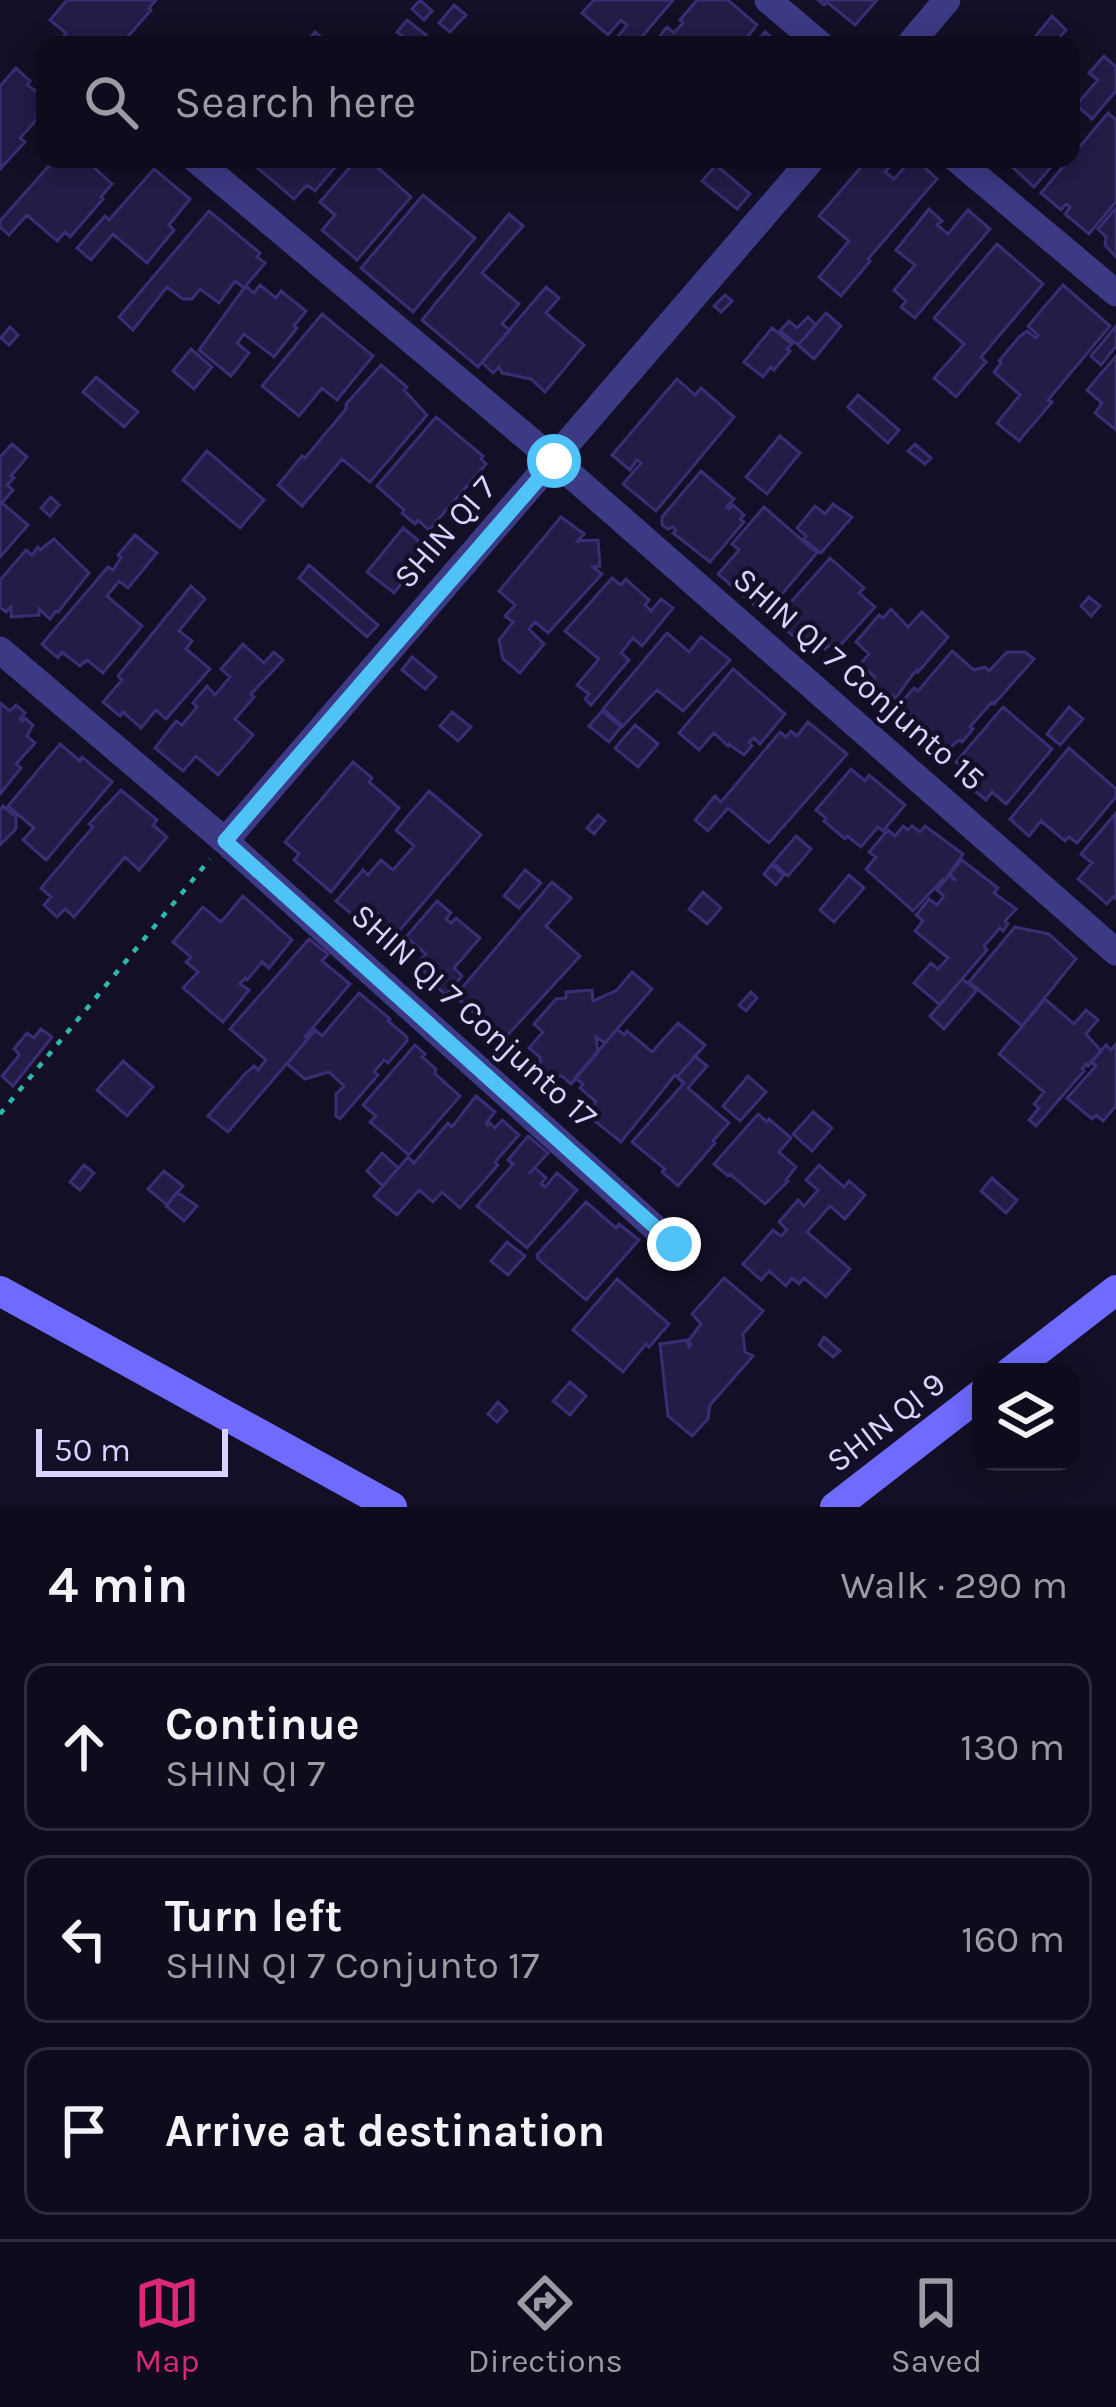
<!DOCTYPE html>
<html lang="en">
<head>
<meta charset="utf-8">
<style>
  :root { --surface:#0e0b1c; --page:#1c1929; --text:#f1f3f6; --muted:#9b9ba3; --line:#2e2b3b; --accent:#db2777 }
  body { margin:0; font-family:Karla,sans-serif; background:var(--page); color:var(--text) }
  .controls { position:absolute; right:36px; bottom:36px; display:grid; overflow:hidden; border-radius:24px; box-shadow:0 6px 30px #0003 }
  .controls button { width:108px; height:108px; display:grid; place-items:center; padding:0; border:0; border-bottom:3px solid var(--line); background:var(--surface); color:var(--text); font:60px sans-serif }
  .scale { position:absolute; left:36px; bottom:30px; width:192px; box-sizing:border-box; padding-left:12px; border:6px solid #d9d4ff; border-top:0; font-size:33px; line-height:42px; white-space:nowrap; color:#d9d4ff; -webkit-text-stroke:9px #130f26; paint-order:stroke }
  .stop { position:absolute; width:36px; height:36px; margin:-27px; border:9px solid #4fc3f7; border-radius:50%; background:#fff }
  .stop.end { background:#4fc3f7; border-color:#fff; box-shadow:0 3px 12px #0008 }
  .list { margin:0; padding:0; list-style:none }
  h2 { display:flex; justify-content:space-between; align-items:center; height:156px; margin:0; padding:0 48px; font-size:51px }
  h2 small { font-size:39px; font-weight:400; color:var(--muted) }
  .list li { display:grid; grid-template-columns:78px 1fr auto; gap:36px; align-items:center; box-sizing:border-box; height:168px; margin:0 24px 24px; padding:0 24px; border:3px solid var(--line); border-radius:24px }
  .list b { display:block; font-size:45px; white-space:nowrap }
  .list p { margin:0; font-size:39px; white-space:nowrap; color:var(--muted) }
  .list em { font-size:39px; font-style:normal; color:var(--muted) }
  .icon { flex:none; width:66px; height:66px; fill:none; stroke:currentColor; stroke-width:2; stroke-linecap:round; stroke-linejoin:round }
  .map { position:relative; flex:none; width:1116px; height:1507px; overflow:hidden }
  .search { position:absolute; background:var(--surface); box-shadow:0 6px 30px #0003; left:36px; right:36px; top:36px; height:132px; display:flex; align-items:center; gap:30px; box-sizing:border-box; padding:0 42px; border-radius:24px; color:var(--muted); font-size:45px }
  .sheet { height:732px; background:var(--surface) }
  nav { display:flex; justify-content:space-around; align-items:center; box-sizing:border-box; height:168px; border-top:3px solid var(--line); background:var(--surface); font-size:33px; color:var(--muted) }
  nav a { display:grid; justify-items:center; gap:6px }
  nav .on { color:var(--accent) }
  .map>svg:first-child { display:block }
</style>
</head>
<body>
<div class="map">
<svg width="1116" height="1507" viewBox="0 0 1116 1507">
  <rect width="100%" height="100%" fill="#130f26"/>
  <!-- building -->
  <path fill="#241b47" stroke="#3b2d73" stroke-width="3" d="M67,0H156L149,8L151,10L124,41L129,45H83L76,40L71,45L62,38L66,33L50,20Z
    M420,0L432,11L424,20L412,9Z
    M594,0H673L635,45H611L627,25L621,20L608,35L582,13Z
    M697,0H728L757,25L741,45H653L667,27L674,33L683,23L680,20Z
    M818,0H877L855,25L827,2L824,5Z
    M454,5L466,15L450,32L439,23Z
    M1052,16L1066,30L1053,45H1042L1034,38Z
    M407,20L426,35L417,45H414L397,32Z
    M315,32L330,45H304Z
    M765,32L780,45H753Z
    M1104,56L1116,67V91L1092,119L1076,105L1098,80L1089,73Z
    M16,68L30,81L27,85L45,97V117H39L20,138L25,142L0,169V86Z
    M1108,113L1116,120V202L1089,234L1065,214L1070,207L1066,204L1061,210L1041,193Z
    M55,159H76L85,167L89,163L112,184L101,197L103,199L70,237L65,232L57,241L27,215L9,235L0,227V221Z
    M257,159H342L315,191L307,185L294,199L253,164Z
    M357,159H368L411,197L357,260L322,230L335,215L320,202Z
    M868,159H897L885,172L894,179L912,159H915L937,179L868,259L870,261L841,296L819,277L849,241L819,216Z
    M1009,159H1058L1034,187L1009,164L1011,161Z
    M716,165L750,194L737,209L702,181Z
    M154,169L190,199L169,225L174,230L147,263L113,234L91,260L77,248L105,216L109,220Z
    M423,195L475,238L413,312L361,268Z
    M1116,208V257L1105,245L1106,237L1098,229Z
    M929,209L942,221L937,225L948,234L968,210L990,229L915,318L901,307L906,301L894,290L915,265L896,250Z
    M209,211L260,253L257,257L265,263L244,288L235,281L219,303L200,289L192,299H183L167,287L133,330L119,317Z
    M509,214L523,226L482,273L519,304L502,324L510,330L478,367L422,320Z
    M997,244L1043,284L981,357L986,362L956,397L934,378L964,344L934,318Z
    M260,285L276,298L281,291L306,311L294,326L297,328L274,357L244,334L237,343L249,353L231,376L199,350L244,288L246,286L254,293Z
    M1063,285L1110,326L1048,400L1052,402L1019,441L997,423L1020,395L994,372L1001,363L999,361L1019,337L1027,331L1036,338L1038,335L1028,326Z
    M546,287L559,298L546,313L584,345L545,392L531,379L502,373L499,367L493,373L482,362Z
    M725,295L732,301L721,312L714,306Z
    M826,313L841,326L814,359L798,345Z
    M322,314L373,356L337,400L322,388L299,416L262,386Z
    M808,317L816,325L798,345L780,331L789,321L797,328Z
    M1116,326V346L1101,365L1091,356Z
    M10,327L18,335L9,345L1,338Z
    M772,328L792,344L787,349L790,351L774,370L771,367L763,377L744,362Z
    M191,349L212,367L194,389L173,371Z
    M1116,356V430L1095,413L1102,403L1087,390Z
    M381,365L407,387L404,390L427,415L370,482L342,459L302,506L278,485L302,456L305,458L346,409V404Z
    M96,377L138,412L124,427L83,392Z
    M677,379L695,395L701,388L734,417L656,511L623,484L641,463L637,460L630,470L612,455Z
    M858,395L899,430L888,443L848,407Z
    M436,417L483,456L481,459L486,464L429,530L418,520L415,524L402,513L404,510L377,486Z
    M780,436L800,453L767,494L746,477Z
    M12,444L27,457L11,476L14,478L7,485L13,490L2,503L28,525L0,557V457Z
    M915,444L931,458L925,464L908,451Z
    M207,451L264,500L240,528L183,480Z
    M701,471L734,499L727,507L729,509L733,505L744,515L740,519L744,522L710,562L673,533L676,530L673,527L668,529L662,525V517Z
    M51,497L59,505L50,516L41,508Z
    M833,504L852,517L821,553L803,539L806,536L797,528L815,506L825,514Z
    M764,507L817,553L765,614L718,574L739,550L732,544Z
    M561,517L584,534L578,541L598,540L600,566L593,567L602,574L548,633L535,622L529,629L544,644L520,673L503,659L499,640L513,622L505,616L515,605L499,591Z
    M403,528L429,549L394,593L367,572Z
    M135,535L157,553L128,588L119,581L107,596L142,626L103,673L87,660L80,666L62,652L58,658L42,644L108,567L113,570L121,558L118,555Z
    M54,539L89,573L58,612L56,611L50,619L39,609V615L11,617V607L6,612L0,607V580L26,550L32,555L38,547L40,550Z
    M830,558L864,588L859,593L875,607L835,651L828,645L825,649L810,636L802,644L775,620Z
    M309,565L378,625L367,637L299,578Z
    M612,578L621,585L626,579L628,581L649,600L645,605L651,611L661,599L673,608L642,646L633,638L621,653L629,660L591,705L585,699L589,694L577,685L599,659L565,631Z
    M191,586L205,599L179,631L192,641L186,649L210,669L166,719L156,710L141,728L123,712L120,716L103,702L122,680L118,676Z
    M1089,597L1100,606L1091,616L1081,606Z
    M891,609L908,627L922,612L948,637L918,672L917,670L913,674L896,698L893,696L889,701L874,688L875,677L860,664L869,654L856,642L879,615L883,618Z
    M667,633L689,652L701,637L730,660L683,711L657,690L623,726L603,709Z
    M243,644L264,663L274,652L283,660L251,694L254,697L235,719L253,735L218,775L196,756L183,771L155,748L176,721L182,725L197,707L193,703L207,686L215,695L230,677L221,669Z
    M952,651L974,670L985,667L989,671L1007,652H1025L1034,659L994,704L992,702L983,712L970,727L973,729L962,742L960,740L954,744L945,754L920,733L924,727L899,705L914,688L918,691Z
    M412,657L436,677L425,689L402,670Z
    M733,669L785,714L760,744L754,738L749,742L752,746L744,755L729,744L728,746L714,733L699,750L679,733Z
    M0,703L10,711L16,705L25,713L20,719L22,721L25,718L33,725L27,736L35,743L16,764L21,768L0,794Z
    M1003,707L1052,749L1006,804L992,792L986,800L964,782L970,774L956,762Z
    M1069,707L1083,719L1060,745L1047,734Z
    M602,711L621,727L609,742L589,726Z
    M452,712L471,727L458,741L440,726Z
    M808,722L847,754L769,843L728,808L708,831L695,820L715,796L721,802L780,732L786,737L791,731L797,736Z
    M635,725L658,744L638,767L615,748Z
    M60,744L80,761L82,757L112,782L46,860L23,840L34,828L8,806Z
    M1069,748L1116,789V797L1077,843L1069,837L1065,841L1041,821L1029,836L1010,819Z
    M353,762L372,778L369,782L399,808L331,892L294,860L299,854L285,842Z
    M851,769L865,781L869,775L905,805L883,831L878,827L861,847L847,836L845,839L824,821L826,818L816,810Z
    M121,790L157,820L153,825L167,837L139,870L125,857L74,917L65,909L57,917L44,905L51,897L41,888L93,827L89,824Z
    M429,791L481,835L388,944L372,930L382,918L376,912L365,925L336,901L363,870L368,875L381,860L393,870L414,846L396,830Z
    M3,806L16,817V829L0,845V810Z
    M1115,814L1116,899L1113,897L1107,904L1078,879L1092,863L1081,854Z
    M598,815L605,821L594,834L587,828Z
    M903,826L908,830L912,826L920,832L925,826L963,854L945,880L943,879L913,911L866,869L876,857L869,852L888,830L895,836Z
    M796,836L811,849L788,876L773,863Z
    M962,860L998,888L994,893L1016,909L1005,921L1008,924L1003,931L1000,928L984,946L987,950L940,1005L914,983L931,963L938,969L948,958L915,931L923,921L916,915L929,899L937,905L944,896L937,890L949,875L956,881L950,874Z
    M771,865L784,875L776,885L764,874Z
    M525,870L541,883L519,908L504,896Z
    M849,875L864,888L834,922L820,910Z
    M552,882L571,898L546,926L580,956L504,1039L455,996Z
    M703,892L721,908L707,924L689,909Z
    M243,896L292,940L269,968L262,962L247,980L245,978L240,984L249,990L223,1022L183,988L198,972L186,962L191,957L173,942L203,907L221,922Z
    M437,901L451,913L446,919L451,923L456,918L480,938L454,968L462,976L446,995L427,978L429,976L416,964L426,954L406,937Z
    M1015,927L1049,934L1076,959L1022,1026L969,982Z
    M309,939L328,954L322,961L350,984L305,1037L308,1039L228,1132L208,1116L245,1074L254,1066L258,1070L266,1060L230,1029Z
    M632,972L652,989L605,1043L596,1037L598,1052L571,1084L562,1076H541L540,1057L529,1048L543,1032L534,1024L556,999L566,998V992L592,990L593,1001L617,990Z
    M962,979L977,990L944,1029L930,1016Z
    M751,992L757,998L746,1011L739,1005Z
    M359,993L390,1019L388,1021L407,1037V1041L388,1063L384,1060L374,1072L378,1075L340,1119L336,1116V1094L344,1086L329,1072L305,1079L287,1064L315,1030L322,1036Z
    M1045,999L1074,1024L1086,1010L1098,1020L1086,1034L1101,1051L1088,1066L1086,1064L1082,1069L1084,1071L1036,1126L1029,1120L1039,1108L1034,1104L1044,1092L999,1054Z
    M678,1023L705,1045L677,1077L675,1075L621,1142L586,1114L596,1102L580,1088L583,1084L575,1078L617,1029L624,1035L627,1031L652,1052Z
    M41,1029L52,1037L13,1086L2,1076L18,1057L19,1054L14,1049L27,1033L34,1038Z
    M1116,1044V1106L1103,1121L1096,1115L1092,1119L1067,1098L1096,1066L1091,1062L1106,1045L1111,1050Z
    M415,1045L425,1054L422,1057L436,1069L435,1074L460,1096L409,1155L370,1122L376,1116L363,1105Z
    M695,1056L707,1066L688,1088L729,1123L713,1141L715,1143L678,1186L662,1172L665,1169L632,1142L684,1083L677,1077Z
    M123,1061L153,1087L127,1116L97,1090Z
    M748,1076L766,1092L740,1121L723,1106Z
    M476,1096L495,1112L486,1123L488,1125L489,1122L495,1128L502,1120L519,1135L495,1162L498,1165L460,1208L442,1192L433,1202L419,1190L397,1215L374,1196L408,1157L414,1163L448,1123L452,1127Z
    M813,1112L832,1128L812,1151L793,1134Z
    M758,1114L767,1122L769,1119L791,1138L779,1152L796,1167L786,1180L788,1181L765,1204L730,1174L728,1176L714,1164Z
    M528,1136L548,1153L529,1174L535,1168L546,1178L541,1184L545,1187L557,1173L577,1190L527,1248L477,1206L513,1164L508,1160Z
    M382,1153L398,1168L383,1186L367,1171Z
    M84,1165L94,1173L80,1190L70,1182Z
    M819,1165L844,1187L849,1181L865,1195L845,1219L830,1206L807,1232L850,1269L826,1297L804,1278L799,1284L792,1278L786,1286L769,1271L761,1280L743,1264L773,1230L781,1236L787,1230L779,1222L798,1200L804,1206L818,1190L806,1180Z
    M164,1171L183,1186L167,1205L148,1189Z
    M992,1178L1017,1200L1006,1213L981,1191Z
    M177,1192L197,1206L184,1221L166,1206Z
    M586,1202L616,1228L619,1224L639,1240L586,1300L538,1259L537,1255Z
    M507,1242L525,1256L508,1275L491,1261Z
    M724,1278L763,1311L743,1334L745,1352L753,1356L710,1405L708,1419L692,1436L668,1416L660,1344L687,1340L689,1347L691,1344L688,1341L701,1324L692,1314Z
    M617,1279L669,1324L649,1347L646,1344L623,1372L573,1330Z
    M824,1337L840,1351L833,1357L819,1345Z
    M570,1382L586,1396L570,1415L553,1401Z
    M498,1402L507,1411L497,1422L488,1414Z"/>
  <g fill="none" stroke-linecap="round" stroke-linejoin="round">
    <!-- path -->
    <path stroke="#2fb8b0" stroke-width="4.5" stroke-dasharray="6 9" stroke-linecap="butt" d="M0,1114L210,859"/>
    <!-- street -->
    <path stroke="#3d3a85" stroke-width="27" d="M768,0L821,45
      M909,45L947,0
      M195,159L555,461L1116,952
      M956,159L1116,293
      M0,650L225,841L674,1245
      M225,841L812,159"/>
    <!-- secondary -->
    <path stroke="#6f6bff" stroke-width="30" d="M0,1291L392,1507
      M1010,1372L1116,1290
      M835,1507L981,1394"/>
  </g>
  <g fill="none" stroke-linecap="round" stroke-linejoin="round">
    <!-- route -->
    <path stroke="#4fc3f7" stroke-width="15" d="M554,461L225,841L674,1244"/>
  </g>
  <g text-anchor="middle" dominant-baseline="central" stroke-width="9" stroke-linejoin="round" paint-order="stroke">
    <!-- street labels -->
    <g font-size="33" fill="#d9d4ff" stroke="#130f26">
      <text transform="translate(445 532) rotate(-49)">SHIN QI 7</text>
      <text transform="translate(859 679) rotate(41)">SHIN QI 7 Conjunto 15</text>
      <text transform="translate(474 1016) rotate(42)">SHIN QI 7 Conjunto 17</text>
      <text transform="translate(886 1422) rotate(-38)">SHIN QI 9</text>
    </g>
  </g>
</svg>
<div class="controls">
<button><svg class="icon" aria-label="layers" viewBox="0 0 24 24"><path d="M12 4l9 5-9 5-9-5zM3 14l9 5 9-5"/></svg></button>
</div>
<div class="scale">50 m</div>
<div class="stop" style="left:554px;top:461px"></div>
<div class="stop end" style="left:674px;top:1244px"></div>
<div class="search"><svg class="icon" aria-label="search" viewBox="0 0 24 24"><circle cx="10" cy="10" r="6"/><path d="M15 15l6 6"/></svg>Search here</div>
</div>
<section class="sheet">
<h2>4 min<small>Walk · 290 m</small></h2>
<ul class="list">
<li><svg class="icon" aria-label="ahead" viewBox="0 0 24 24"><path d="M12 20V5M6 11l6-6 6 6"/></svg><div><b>Continue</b><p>SHIN QI 7</p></div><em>130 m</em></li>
<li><svg class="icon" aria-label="left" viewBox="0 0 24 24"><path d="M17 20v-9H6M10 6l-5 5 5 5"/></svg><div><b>Turn left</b><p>SHIN QI 7 Conjunto 17</p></div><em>160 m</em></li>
<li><svg class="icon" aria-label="arrive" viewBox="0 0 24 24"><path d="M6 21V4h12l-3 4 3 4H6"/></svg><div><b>Arrive at destination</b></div></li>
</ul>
</section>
<nav>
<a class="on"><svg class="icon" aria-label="map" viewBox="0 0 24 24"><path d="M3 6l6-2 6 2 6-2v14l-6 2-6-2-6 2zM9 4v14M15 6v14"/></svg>Map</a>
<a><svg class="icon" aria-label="directions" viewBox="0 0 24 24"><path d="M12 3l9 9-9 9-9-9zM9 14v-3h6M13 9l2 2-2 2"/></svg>Directions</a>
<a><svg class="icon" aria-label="saved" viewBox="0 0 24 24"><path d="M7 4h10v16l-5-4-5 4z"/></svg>Saved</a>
</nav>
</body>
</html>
